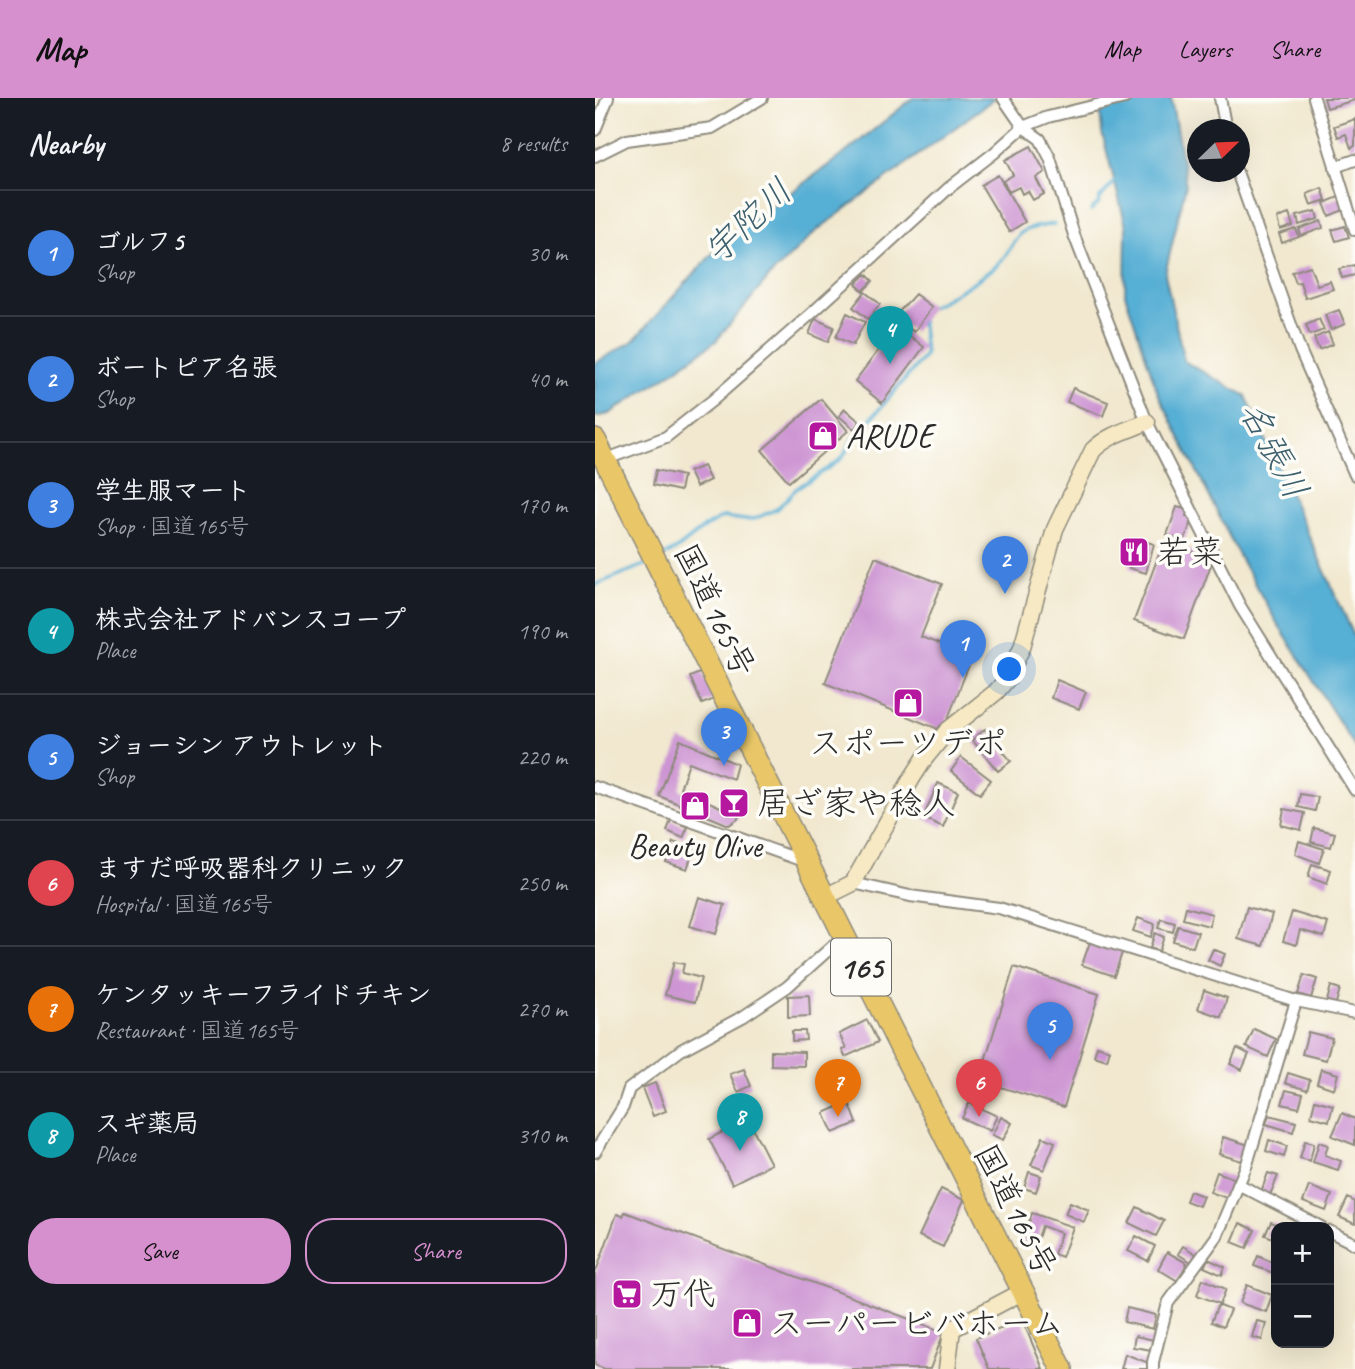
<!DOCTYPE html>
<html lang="en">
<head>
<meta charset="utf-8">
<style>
  :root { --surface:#171b24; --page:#242831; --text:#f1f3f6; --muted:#9ea1a6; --line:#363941; --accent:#d690ce }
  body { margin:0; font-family:Caveat,"Klee One",sans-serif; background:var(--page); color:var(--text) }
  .controls { position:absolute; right:21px; bottom:21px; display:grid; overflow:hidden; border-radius:14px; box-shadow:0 7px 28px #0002 }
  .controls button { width:63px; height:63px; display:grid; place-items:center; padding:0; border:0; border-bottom:2px solid var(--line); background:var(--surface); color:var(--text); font:35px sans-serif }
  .compass { position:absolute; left:592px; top:21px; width:63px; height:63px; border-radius:50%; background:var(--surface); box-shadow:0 7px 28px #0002; rotate:67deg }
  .you { position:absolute; left:415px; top:572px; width:24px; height:24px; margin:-18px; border:5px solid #fff; border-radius:50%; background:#1a73e8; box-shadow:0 0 0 10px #1a73e833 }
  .badge { display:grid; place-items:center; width:46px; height:46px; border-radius:50%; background:var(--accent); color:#fff; font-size:23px; font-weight:700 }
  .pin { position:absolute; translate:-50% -58px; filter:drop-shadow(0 2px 4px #0008) }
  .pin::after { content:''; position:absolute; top:37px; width:24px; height:21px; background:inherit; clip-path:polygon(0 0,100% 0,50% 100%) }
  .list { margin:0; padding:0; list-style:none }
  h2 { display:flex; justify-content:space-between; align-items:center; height:91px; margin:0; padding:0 28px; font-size:30px }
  h2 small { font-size:23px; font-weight:400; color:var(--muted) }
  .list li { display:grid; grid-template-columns:46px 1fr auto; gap:21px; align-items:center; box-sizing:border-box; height:126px; padding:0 28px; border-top:2px solid var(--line) }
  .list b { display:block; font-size:26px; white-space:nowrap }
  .list p { margin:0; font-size:23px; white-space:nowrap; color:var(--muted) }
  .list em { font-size:23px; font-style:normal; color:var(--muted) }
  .actions { display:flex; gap:14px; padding:21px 28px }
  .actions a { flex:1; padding:16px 0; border:2px solid var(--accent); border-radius:28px; text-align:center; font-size:24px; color:var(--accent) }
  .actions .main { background:var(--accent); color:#111 }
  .map { position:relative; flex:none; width:760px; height:1271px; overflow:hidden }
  header { display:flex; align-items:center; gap:42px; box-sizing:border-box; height:98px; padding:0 35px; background:var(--accent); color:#111 }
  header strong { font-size:33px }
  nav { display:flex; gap:38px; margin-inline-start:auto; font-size:24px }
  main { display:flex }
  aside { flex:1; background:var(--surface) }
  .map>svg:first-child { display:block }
</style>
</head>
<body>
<header>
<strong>Map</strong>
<nav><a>Map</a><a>Layers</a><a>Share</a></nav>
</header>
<main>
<aside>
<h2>Nearby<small>8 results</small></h2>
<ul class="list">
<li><span class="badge" style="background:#3f7fe0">1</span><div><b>ゴルフ5</b><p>Shop</p></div><em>30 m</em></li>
<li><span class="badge" style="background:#3f7fe0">2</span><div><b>ボートピア名張</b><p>Shop</p></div><em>40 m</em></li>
<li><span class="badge" style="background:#3f7fe0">3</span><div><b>学生服マート</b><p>Shop · 国道165号</p></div><em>170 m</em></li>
<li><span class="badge" style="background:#0f9aa8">4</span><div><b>株式会社アドバンスコープ</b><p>Place</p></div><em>190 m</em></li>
<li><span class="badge" style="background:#3f7fe0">5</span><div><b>ジョーシン アウトレット</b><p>Shop</p></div><em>220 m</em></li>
<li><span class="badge" style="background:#e0444e">6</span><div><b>ますだ呼吸器科クリニック</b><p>Hospital · 国道165号</p></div><em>250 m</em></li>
<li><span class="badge" style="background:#e8710a">7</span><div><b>ケンタッキーフライドチキン</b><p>Restaurant · 国道165号</p></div><em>270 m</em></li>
<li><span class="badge" style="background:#0f9aa8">8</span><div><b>スギ薬局</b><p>Place</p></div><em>310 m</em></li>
</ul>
<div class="actions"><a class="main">Save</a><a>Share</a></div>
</aside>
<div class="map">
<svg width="760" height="1271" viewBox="0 0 760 1271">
  <rect width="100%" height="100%" fill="#fdfcf7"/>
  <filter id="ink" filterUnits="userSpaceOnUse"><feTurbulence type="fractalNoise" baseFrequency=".0143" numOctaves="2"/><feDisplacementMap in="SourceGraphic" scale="14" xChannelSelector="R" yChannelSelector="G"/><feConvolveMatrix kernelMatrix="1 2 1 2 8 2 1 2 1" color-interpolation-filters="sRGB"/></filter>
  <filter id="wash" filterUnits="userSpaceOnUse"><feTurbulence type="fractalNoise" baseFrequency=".00686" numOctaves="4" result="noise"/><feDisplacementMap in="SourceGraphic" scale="28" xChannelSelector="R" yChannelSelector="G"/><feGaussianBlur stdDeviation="1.57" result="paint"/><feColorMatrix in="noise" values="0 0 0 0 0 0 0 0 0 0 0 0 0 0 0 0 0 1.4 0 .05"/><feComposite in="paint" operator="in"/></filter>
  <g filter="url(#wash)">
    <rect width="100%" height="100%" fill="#f1e8cf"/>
    <!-- water -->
    <path fill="#57afd4" stroke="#416d80" stroke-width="2" d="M318,0H400L221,133L174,179L121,243L69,280L14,316L0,319V265L38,243L128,144L250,55Z
      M504,0H576L591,87L570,176L589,263L651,298L760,540V649L682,525L645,460L563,295L530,196L531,128L507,35Z"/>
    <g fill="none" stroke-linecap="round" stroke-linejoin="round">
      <!-- stream -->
      <path stroke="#57afd4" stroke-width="3.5" d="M496,113L504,105L505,100L521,82
        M334,210C357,198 379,185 400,169C413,159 417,143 427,134C435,128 450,128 459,126
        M67,459L82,451L110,429L128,419L150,422L159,421L182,411L201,391L241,365L248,359L256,344L329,259L330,255L326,221
        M0,487L54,465"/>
    </g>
    <g id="blocks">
      <!-- building -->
      <path fill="#cd95d3" d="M729,0H760V2L732,10Z
        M760,21V48L756,50L751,36L743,39L739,28Z
        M436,48L450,74L441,80L449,96L438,102L433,93L427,96L424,89L414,94L408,83L418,77L410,62Z
        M403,77L430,124L414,134L386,87Z
        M727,90L731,102L716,107L712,96Z
        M746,98L751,111L734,118L729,105Z
        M721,113L723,121L704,127L702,118Z
        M694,116L698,128L685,132L682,120Z
        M726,123L728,130L706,138L704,131Z
        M750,128L754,139L741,143L737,132Z
        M701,131L704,139L687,145L684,136Z
        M760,167V177L747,180L744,171Z
        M715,168L722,187L735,183L738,191L710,200L705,184L701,185L697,174Z
        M271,176L278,183L268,193L261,186Z
        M270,194L285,206L273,221L258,209Z
        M320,196L337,209L319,234L299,219Z
        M744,212L750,226L736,232L730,217Z
        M252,215L270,224L258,247L241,239Z
        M220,221L239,229L233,244L214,236Z
        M724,221L729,232L715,237L711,227Z
        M302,228L329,249L287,305L260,283Z
        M733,234L738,246L724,252L719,240Z
        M478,290L513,304L508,318L472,304Z
        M226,301L253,333L194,384L167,352Z
        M250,311L265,324L259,331L244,318Z
        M108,368L115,382L101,389L94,374Z
        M61,372L88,378L85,393L58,387Z
        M582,409L593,412L591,418L598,420L589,443L572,437Z
        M542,441L559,446L551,475L534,470Z
        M569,443L618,461L589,541L539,523Z
        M280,459L347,486L326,539L377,559L348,633L230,585Z
        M107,574L120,601L107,606L95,579Z
        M462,582L491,594L484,611L456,600Z
        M390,631L416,663L403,673L377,642Z
        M85,642L142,666L138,681L94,664L85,691L130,711L134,695L147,700L143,721L134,727L64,698Z
        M366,659L396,682L385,696L356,673Z
        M343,685L363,694L348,729L328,720Z
        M705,696L723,699L720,713L703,709Z
        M689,711L710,715L706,732L686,727Z
        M76,722L93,729L88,740L72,733Z
        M719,730L740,735L736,749L716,744Z
        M704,743L729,751L724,765L700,756Z
        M78,744L99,751L92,771L71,764Z
        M717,766L736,772L732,786L713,779Z
        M104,799L130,807L121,836L95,828Z
        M591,809L617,816L614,828L588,821Z
        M652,809L677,816L668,848L643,841Z
        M697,814L733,825L729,839L705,832L701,847L688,843Z
        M543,820L560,826L556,839L538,833Z
        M566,821L580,825L578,834L563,830Z
        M583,828L603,834L598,849L578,843Z
        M560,835L569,839L564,853L555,850Z
        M496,841L528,852L519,878L487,867Z
        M618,851L630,856L625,868L613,862Z
        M79,864L89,866L87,875L106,880L100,904L70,897Z
        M419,869L504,896L469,1009L384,982Z
        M709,877L722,881L716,900L703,896Z
        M736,888L745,891L741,905L732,903Z
        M609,892L632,900L626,919L603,911Z
        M214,897L215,918L193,919V898Z
        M272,922L283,944L250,959L247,952L251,950L244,936Z
        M659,931L681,941L673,959L651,949Z
        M197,933H210L211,942L197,943Z
        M713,934L737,940L731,962L707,956Z
        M502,948L515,952L512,962L499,958Z
        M642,950L654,956L647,972L635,966Z
        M176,953L209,954V968L176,967Z
        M149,971L156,988L143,994L135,976Z
        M726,971L743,976L739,991L722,985Z
        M693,975L715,982L712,992L690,985Z
        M60,985L71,1013L58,1018L47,990Z
        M691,992L708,996L704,1010L687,1006Z
        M720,1002L738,1007L734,1023L716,1018Z
        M254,1004L262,1025L238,1035L229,1015Z
        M374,1005L402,1018L395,1033L367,1020Z
        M747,1015L760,1021V1047L737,1038Z
        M674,1017L701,1024L698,1034L671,1026Z
        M406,1019L417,1025L408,1042L397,1037Z
        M153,1021L176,1066L137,1086L114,1041Z
        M448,1039L460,1044L449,1072L436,1067Z
        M628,1039L654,1047L650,1064L624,1056Z
        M674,1042L692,1048L689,1059L671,1053Z
        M710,1043L719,1045L715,1063L705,1060Z
        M724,1044L733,1047L730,1057L746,1063L743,1072L718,1064Z
        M434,1074L446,1078L441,1094L429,1090Z
        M622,1074L641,1081L634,1101L615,1094Z
        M673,1075L683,1078L675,1097L666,1094Z
        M714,1088L737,1097L731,1113L708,1104Z
        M346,1091L369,1102L348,1149L324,1138Z
        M595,1093L608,1098L604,1108L591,1103Z
        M753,1100L760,1104V1126L744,1119Z
        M475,1104L494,1112L489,1124L470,1116Z
        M542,1109L569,1123L561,1138L534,1125Z
        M30,1114L349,1234L335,1271H10L0,1267V1176L22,1116L28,1118Z
        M437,1115L478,1129L467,1159L459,1156L466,1135L447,1128L440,1149L427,1145Z
        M676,1124L689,1129H681V1141L670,1137Z
        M645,1125L660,1132L652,1150L637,1144Z
        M541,1138L560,1148L553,1163L533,1153Z
        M588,1148L601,1156L596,1164L583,1156Z
        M572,1154L592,1165L583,1183L563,1171Z
        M663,1158L681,1166V1176L659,1168Z
        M613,1161L630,1169L627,1177L609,1169Z
        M608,1181L631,1191L625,1206L602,1197Z
        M652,1187L677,1197L671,1214L645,1205Z
        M623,1207L635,1212L628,1229L616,1224Z
        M532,1210L561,1217L558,1231L529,1224Z
        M427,1221L448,1271H394L381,1240Z
        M662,1223L671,1225L667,1242L657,1239Z
        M540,1238L559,1242L557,1252L538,1249Z
        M530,1256L554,1265L552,1271H526Z"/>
    </g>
  </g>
  <g filter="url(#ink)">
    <use href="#blocks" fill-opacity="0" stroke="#8e8a7d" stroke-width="2"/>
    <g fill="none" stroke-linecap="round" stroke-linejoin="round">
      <!-- street casing -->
      <g stroke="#8e8a7d" stroke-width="14">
        <path id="street" d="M408,0L428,29L445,41L455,60L479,137L552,324L645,508L760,692
          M625,0L631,32
          M719,0L760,132
          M0,32L13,0
          M0,58L32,42L117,30L167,0
          M740,69L760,62
          M642,74L705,252L760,377
          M9,362L71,339L118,302L217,215L355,89L399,55L428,29L453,19L530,0
          M0,689L208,763
          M258,785L315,798L404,810L701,903L760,915
          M0,1054L28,1009L34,991L86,952L149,918L192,889L250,837
          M643,1086L726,1129
          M734,1133L760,1146
          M558,1271V1264L573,1205L622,1138L652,1066L701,903"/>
      </g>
      <!-- secondary casing -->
      <g stroke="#8e8a7d" stroke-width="19">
        <path id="secondary" d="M230,799L258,785L317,680L330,660L352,633L401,594L413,580L427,549L460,431L498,352C513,337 533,332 552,324
          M352,1271L357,1231L427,1194"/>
      </g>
      <!-- highway casing -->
      <g stroke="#8e8a7d" stroke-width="24">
        <path id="highway" d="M0,342L467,1271"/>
      </g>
      <!-- street -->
      <use href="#street" stroke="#fff" stroke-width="10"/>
      <!-- secondary -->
      <use href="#secondary" stroke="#f6e9c3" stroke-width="16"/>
      <!-- highway -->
      <use href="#highway" stroke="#e9c769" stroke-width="21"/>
    </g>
  </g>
  <!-- icons -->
  <defs>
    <g id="shop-square" transform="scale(1.575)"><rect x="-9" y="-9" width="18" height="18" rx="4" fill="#b5179e" stroke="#fdfcf7"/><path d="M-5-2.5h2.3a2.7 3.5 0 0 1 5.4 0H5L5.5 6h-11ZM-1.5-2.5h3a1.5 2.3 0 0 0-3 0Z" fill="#fff"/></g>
    <g id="restaurant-square" transform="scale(1.575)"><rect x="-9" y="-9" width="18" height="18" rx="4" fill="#b5179e" stroke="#fdfcf7"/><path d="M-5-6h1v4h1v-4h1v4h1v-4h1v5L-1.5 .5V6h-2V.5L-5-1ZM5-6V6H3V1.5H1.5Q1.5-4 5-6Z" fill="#fff"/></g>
    <g id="bar-square" transform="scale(1.575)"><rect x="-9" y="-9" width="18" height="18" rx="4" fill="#b5179e" stroke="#fdfcf7"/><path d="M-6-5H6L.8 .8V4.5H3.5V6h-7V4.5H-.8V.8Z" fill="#fff"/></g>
    <g id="supermarket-square" transform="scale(1.575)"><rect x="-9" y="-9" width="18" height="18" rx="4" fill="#b5179e" stroke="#fdfcf7"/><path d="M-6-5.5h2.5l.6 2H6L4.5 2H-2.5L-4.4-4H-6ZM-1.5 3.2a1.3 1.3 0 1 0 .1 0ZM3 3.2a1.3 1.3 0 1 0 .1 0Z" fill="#fff"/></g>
  </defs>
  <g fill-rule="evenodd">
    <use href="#shop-square" x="228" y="338"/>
    <use href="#restaurant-square" x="539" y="454"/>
    <use href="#shop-square" x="313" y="605"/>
    <use href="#bar-square" x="139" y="705"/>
    <use href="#shop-square" x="100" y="708"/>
    <use href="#supermarket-square" x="32" y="1196"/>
    <use href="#shop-square" x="152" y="1225"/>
  </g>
  <g text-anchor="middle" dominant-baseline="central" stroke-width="7" stroke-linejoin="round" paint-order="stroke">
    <!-- shield labels -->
    <rect fill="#fdfcf7" stroke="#6a6a68" stroke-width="2" x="236" y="840.5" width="60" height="57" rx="5"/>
    <g font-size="32" font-weight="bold" fill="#2b2b2b">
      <text x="266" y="869">165</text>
    </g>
    <!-- poi labels -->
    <g font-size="33" fill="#2b2b2b" stroke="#fdfcf7" text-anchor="start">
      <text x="251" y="338">ARUDE</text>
      <text x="562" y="454">若菜</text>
      <text x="313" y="645" text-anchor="middle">スポーツデポ</text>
      <text x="162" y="705">居ざ家や稔人</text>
      <text x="100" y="748" text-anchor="middle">Beauty Olive</text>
      <text x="55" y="1196">万代</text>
      <text x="175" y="1225">スーパービバホーム</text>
    </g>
    <!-- street labels -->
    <g font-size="33" fill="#2b2b2b" stroke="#fdfcf7">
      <text transform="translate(120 512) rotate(64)">国道165号</text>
      <text transform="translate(421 1112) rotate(63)">国道165号</text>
    </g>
    <!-- water labels -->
    <g font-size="35" font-style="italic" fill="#3d606f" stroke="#fdfcf7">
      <text transform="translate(153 123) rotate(-43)">宇陀川</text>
      <text transform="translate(679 352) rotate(62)">名張川</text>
    </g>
  </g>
</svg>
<div class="controls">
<button>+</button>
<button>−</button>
</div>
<svg class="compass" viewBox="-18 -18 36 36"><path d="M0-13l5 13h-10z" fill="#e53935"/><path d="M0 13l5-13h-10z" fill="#9ea1a6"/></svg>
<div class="you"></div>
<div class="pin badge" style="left:368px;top:580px;background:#3f7fe0">1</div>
<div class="pin badge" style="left:410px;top:496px;background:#3f7fe0">2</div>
<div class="pin badge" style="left:129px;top:668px;background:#3f7fe0">3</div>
<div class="pin badge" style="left:295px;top:266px;background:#0f9aa8">4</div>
<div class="pin badge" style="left:455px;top:962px;background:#3f7fe0">5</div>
<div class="pin badge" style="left:384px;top:1019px;background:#e0444e">6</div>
<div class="pin badge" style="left:243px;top:1019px;background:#e8710a">7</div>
<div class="pin badge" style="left:145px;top:1053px;background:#0f9aa8">8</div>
</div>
</main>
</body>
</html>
